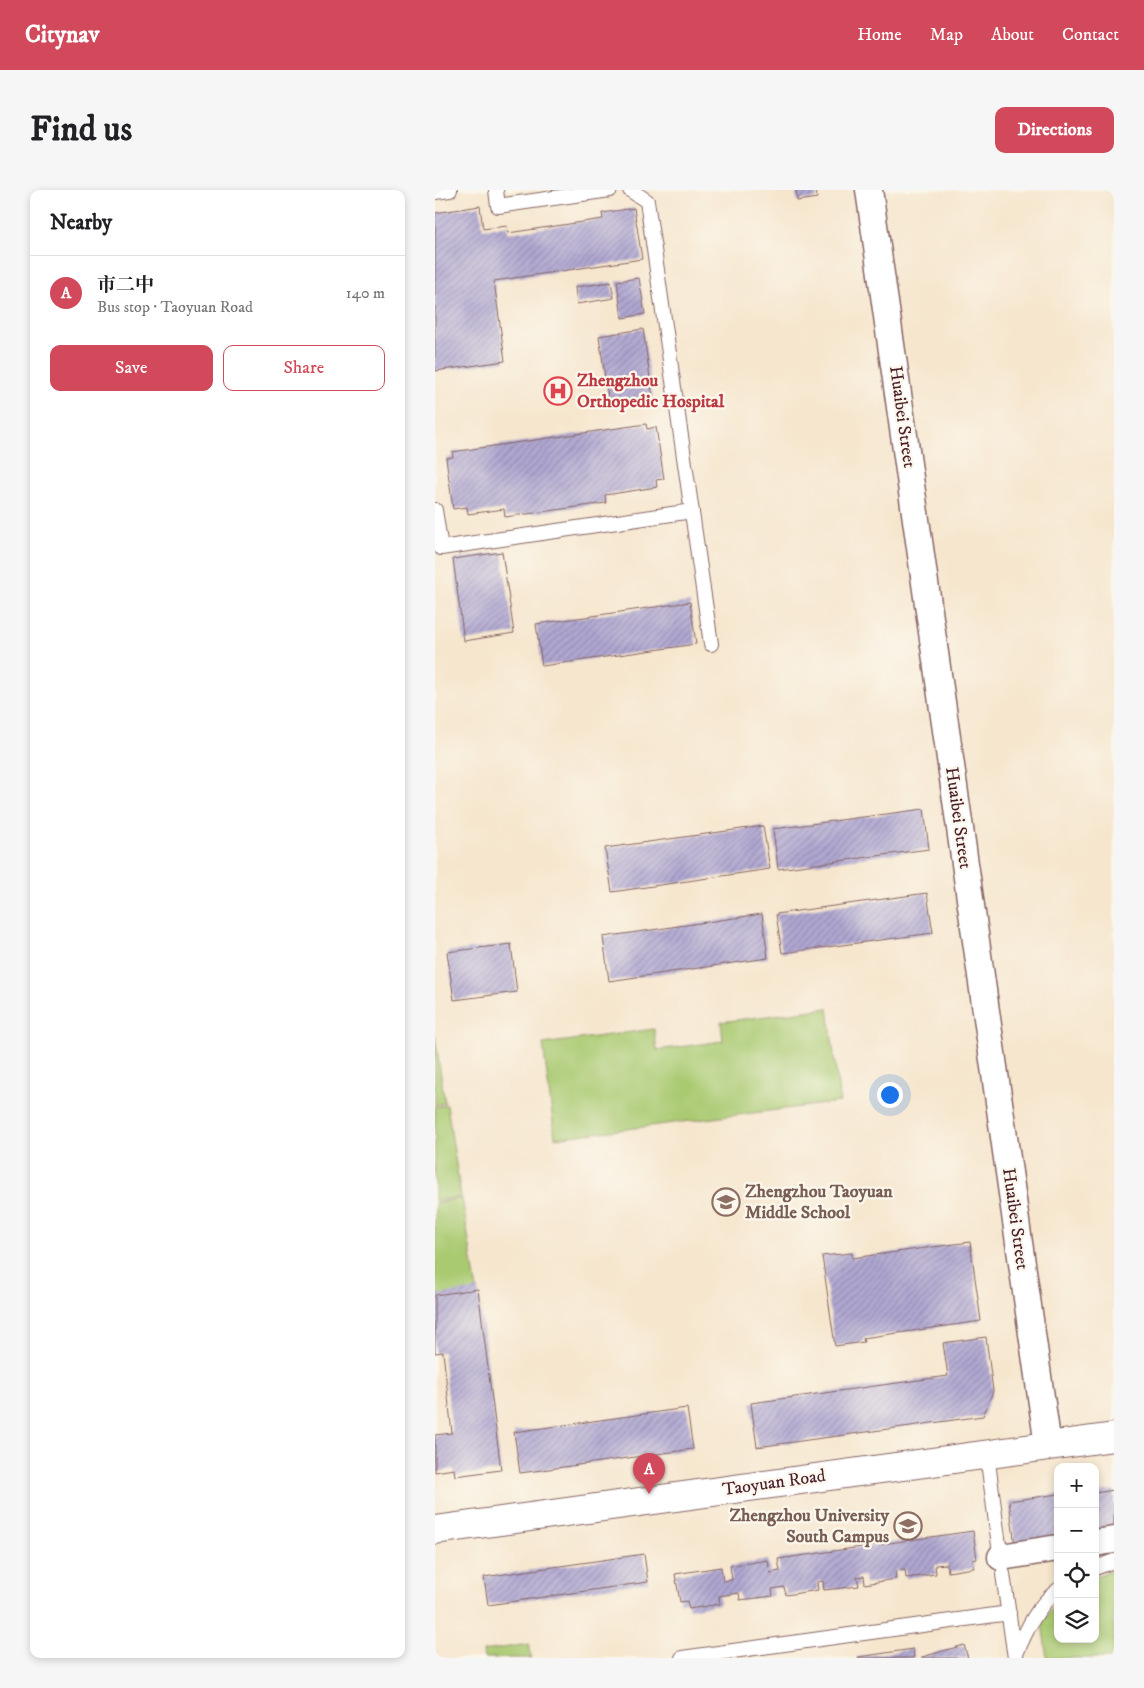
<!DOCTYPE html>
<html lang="en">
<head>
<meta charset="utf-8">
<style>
  :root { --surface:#fff; --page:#f6f6f6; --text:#202124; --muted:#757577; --line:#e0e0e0; --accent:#d1495b }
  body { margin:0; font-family:"IM FELL DW Pica","Noto Serif SC",serif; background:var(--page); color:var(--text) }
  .controls { position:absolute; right:15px; bottom:15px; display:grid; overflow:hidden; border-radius:10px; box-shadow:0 2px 8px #0003 }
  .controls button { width:45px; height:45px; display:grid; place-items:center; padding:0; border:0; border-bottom:1px solid var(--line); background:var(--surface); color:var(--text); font:25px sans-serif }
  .you { position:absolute; left:454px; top:904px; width:18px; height:18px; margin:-12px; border:4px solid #fff; border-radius:50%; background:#1a73e8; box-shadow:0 0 0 8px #1a73e833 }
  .badge { display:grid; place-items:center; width:32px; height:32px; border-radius:50%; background:var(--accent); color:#fff; font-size:16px; font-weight:700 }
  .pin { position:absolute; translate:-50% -41px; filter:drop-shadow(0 1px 2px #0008) }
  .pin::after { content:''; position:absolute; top:26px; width:18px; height:15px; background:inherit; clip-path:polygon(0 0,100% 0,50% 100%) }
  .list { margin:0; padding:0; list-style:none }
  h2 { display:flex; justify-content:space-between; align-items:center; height:65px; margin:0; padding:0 20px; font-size:21px }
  h2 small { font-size:16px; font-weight:400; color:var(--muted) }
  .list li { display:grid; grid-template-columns:32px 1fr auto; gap:15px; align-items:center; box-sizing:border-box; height:75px; padding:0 20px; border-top:1px solid var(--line) }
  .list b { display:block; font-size:19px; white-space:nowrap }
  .list p { margin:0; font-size:16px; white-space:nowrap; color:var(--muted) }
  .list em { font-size:16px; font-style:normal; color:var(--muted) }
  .actions { display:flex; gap:10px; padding:15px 20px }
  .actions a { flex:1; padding:11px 0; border:1px solid var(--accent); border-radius:10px; text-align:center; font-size:18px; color:var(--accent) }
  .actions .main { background:var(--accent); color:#fff }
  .icon { flex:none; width:28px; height:28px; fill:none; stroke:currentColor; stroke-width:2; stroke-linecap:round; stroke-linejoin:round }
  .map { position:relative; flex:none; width:679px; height:1468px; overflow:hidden; border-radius:10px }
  header { display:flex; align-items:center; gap:30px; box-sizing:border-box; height:70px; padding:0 25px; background:var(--accent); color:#fff }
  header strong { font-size:24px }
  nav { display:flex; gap:28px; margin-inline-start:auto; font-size:18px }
  .intro { display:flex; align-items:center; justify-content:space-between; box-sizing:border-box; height:120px; padding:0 30px }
  h1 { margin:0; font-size:35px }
  .button { padding:12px 22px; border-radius:10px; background:var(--accent); color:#fff; font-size:18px; font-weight:700 }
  main { display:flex; gap:30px; padding:0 30px }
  aside { flex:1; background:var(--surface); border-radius:10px; box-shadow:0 2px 8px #0003 }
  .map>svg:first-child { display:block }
</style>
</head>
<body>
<header>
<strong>Citynav</strong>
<nav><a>Home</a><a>Map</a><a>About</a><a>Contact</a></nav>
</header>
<div class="intro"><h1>Find us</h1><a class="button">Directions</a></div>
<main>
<aside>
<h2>Nearby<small></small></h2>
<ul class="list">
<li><span class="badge">A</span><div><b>市二中</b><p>Bus stop · Taoyuan Road</p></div><em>140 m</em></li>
</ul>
<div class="actions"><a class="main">Save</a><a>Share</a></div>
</aside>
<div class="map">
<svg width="679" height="1468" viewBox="0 0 679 1468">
  <defs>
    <pattern id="building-hatch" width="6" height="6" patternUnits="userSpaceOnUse" patternTransform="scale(1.25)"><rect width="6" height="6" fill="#b0a8d2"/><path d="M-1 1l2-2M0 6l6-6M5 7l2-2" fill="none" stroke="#9188ab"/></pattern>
  </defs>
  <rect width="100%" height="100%" fill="#fbf7ec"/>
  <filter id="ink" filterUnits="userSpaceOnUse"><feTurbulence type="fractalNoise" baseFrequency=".02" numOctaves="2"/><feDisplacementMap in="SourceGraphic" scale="10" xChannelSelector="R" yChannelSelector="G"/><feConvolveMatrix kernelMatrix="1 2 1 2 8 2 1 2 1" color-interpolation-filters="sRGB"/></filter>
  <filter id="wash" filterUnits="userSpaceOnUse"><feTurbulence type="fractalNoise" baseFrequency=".0096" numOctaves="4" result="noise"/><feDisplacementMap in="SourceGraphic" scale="20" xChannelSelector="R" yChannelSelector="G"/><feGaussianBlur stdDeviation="1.12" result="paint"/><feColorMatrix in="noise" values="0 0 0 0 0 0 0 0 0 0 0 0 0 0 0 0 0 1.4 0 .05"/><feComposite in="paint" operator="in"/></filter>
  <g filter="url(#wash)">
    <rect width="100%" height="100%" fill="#f6e6ce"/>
    <!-- green -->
    <path fill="#aaca72" stroke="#7a744e" d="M393,818L405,912L120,948L108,854L219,839L222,860L288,851L286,832Z
      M0,846L10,913L0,915Z
      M12,915L26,1007L0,1011V917Z
      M27,1008L42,1101L0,1107V1013Z
      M679,1380V1468H612L607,1433L623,1411V1449H660V1387Z
      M94,1454L96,1468H49L48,1461Z"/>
    <g id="blocks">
      <!-- building -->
      <path fill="url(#building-hatch)" d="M361,0H381L382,8L362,11Z
        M45,16L48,39L72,36L73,43L168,29L167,23L199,18L207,69L59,91L70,171L0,181V23Z
        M204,88L210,124L187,128L182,91Z
        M176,92L179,108L142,114L140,97Z
        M208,139L218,209L174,215L164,146Z
        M211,234L212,239L221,237L229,289L221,290L222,297L170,305L171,313L70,327L69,319L33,324L32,317L18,319L11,268L18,267L17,262Z
        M67,362L79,443L29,451L18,369Z
        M255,412L261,454L107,476L101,434Z
        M489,619L494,659L343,679L338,639Z
        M328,636L335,679L177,702L170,658Z
        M492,703L498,743L347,763L341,724Z
        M327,724L333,768L174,791L168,747Z
        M76,754L82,802L19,810L12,762Z
        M535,1052L546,1131L428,1148L429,1152L400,1156L387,1066L417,1063V1068Z
        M43,1099L66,1280L20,1286L19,1279L0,1282V1245L17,1243L8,1162L0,1163V1105Z
        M551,1147L558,1201L548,1226L322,1257L316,1213L513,1186L508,1153Z
        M252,1218L258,1259L85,1283L79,1242Z
        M679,1300V1341L663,1343L662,1337L660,1338V1303Z
        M623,1304V1358L581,1363L574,1311Z
        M538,1341L542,1369L538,1370L539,1378L513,1382L512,1374L500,1375L501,1384L471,1388L470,1380L460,1381L461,1389L430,1394L429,1386L422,1387L424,1396L389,1400L388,1391L382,1392L383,1400L351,1405L349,1397L337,1399L338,1406L305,1410L304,1403L284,1406L285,1414L254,1419L252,1411L245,1412L240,1384L286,1377L288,1391L297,1390L295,1376L333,1370L335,1383L345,1381L343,1369Z
        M209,1364L213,1392L53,1415L49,1387Z
        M529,1455L533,1468H487V1467Z
        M478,1459L479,1468H423V1467Z"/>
    </g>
  </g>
  <g filter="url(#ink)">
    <use href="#blocks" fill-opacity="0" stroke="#866564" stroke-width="1"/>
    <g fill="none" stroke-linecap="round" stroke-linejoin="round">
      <!-- service casing -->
      <g stroke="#866564" stroke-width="16">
        <path id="service" d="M61,0L63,16L175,0
          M195,0L212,11L276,454
          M0,2L15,0
          M0,320L6,358L257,321
          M552,1264L566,1371
          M660,1378L679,1371
          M568,1384L580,1468
          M580,1466C590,1443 602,1415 623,1400
          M247,1468L574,1423"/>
      </g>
      <!-- minor casing -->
      <g stroke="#866564" stroke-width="29">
        <path id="minor" d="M434,0L613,1256
          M660,1353L679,1350
          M566,1367L623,1358"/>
      </g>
      <!-- tertiary casing -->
      <g stroke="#866564" stroke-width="30">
        <path id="tertiary" d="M0,1340L679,1247"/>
      </g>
      <!-- service -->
      <use href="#service" stroke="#fff" stroke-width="14"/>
      <!-- minor -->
      <use href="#minor" stroke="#fff" stroke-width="26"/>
      <!-- tertiary -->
      <use href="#tertiary" stroke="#fff" stroke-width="28"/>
    </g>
  </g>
  <!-- icons -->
  <defs>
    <g id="hospital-ring" transform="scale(1.4375)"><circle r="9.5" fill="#fbf7ec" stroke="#e0444e" stroke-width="1.5"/><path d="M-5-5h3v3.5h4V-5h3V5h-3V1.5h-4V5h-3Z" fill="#e0444e"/></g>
    <g id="school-ring" transform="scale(1.4375)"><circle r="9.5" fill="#fbf7ec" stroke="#8d6e63" stroke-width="1.5"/><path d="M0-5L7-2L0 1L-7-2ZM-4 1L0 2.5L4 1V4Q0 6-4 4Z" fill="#8d6e63"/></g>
    <g id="university-ring" transform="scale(1.4375)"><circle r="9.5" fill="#fbf7ec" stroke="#8d6e63" stroke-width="1.5"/><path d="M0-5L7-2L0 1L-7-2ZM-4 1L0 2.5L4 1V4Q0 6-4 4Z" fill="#8d6e63"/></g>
  </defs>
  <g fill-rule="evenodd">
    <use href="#hospital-ring" x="123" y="201"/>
    <use href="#school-ring" x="291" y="1012"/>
    <use href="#university-ring" x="473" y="1336"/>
  </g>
  <g text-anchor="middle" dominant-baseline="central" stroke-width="4.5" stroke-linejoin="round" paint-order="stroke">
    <!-- health labels -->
    <g font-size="18" font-weight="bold" fill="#be3a42" stroke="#fbf7ec" text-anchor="start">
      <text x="142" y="191">Zhengzhou<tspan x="142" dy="21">Orthopedic Hospital</tspan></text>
    </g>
    <!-- street labels -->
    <g font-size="18" fill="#4a1f2b" stroke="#fbf7ec">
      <text transform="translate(467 227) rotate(82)">Huaibei Street</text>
      <text transform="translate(523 628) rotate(82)">Huaibei Street</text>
      <text transform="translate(580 1029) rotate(82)">Huaibei Street</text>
      <text transform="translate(339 1293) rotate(-8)">Taoyuan Road</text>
    </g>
    <!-- education labels -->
    <g font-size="18" font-weight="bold" fill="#785e54" stroke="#fbf7ec" text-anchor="start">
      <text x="310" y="1002">Zhengzhou Taoyuan<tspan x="310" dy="21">Middle School</tspan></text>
      <text x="454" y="1326" text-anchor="end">Zhengzhou University<tspan x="454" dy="21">South Campus</tspan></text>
    </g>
  </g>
</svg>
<div class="controls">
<button>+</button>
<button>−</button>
<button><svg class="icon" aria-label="locate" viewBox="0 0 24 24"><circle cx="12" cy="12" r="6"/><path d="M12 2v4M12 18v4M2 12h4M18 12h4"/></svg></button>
<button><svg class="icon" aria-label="layers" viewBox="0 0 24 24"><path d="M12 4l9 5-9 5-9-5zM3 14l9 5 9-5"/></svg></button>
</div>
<div class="you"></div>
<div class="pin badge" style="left:214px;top:1304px">A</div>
</div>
</main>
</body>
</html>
